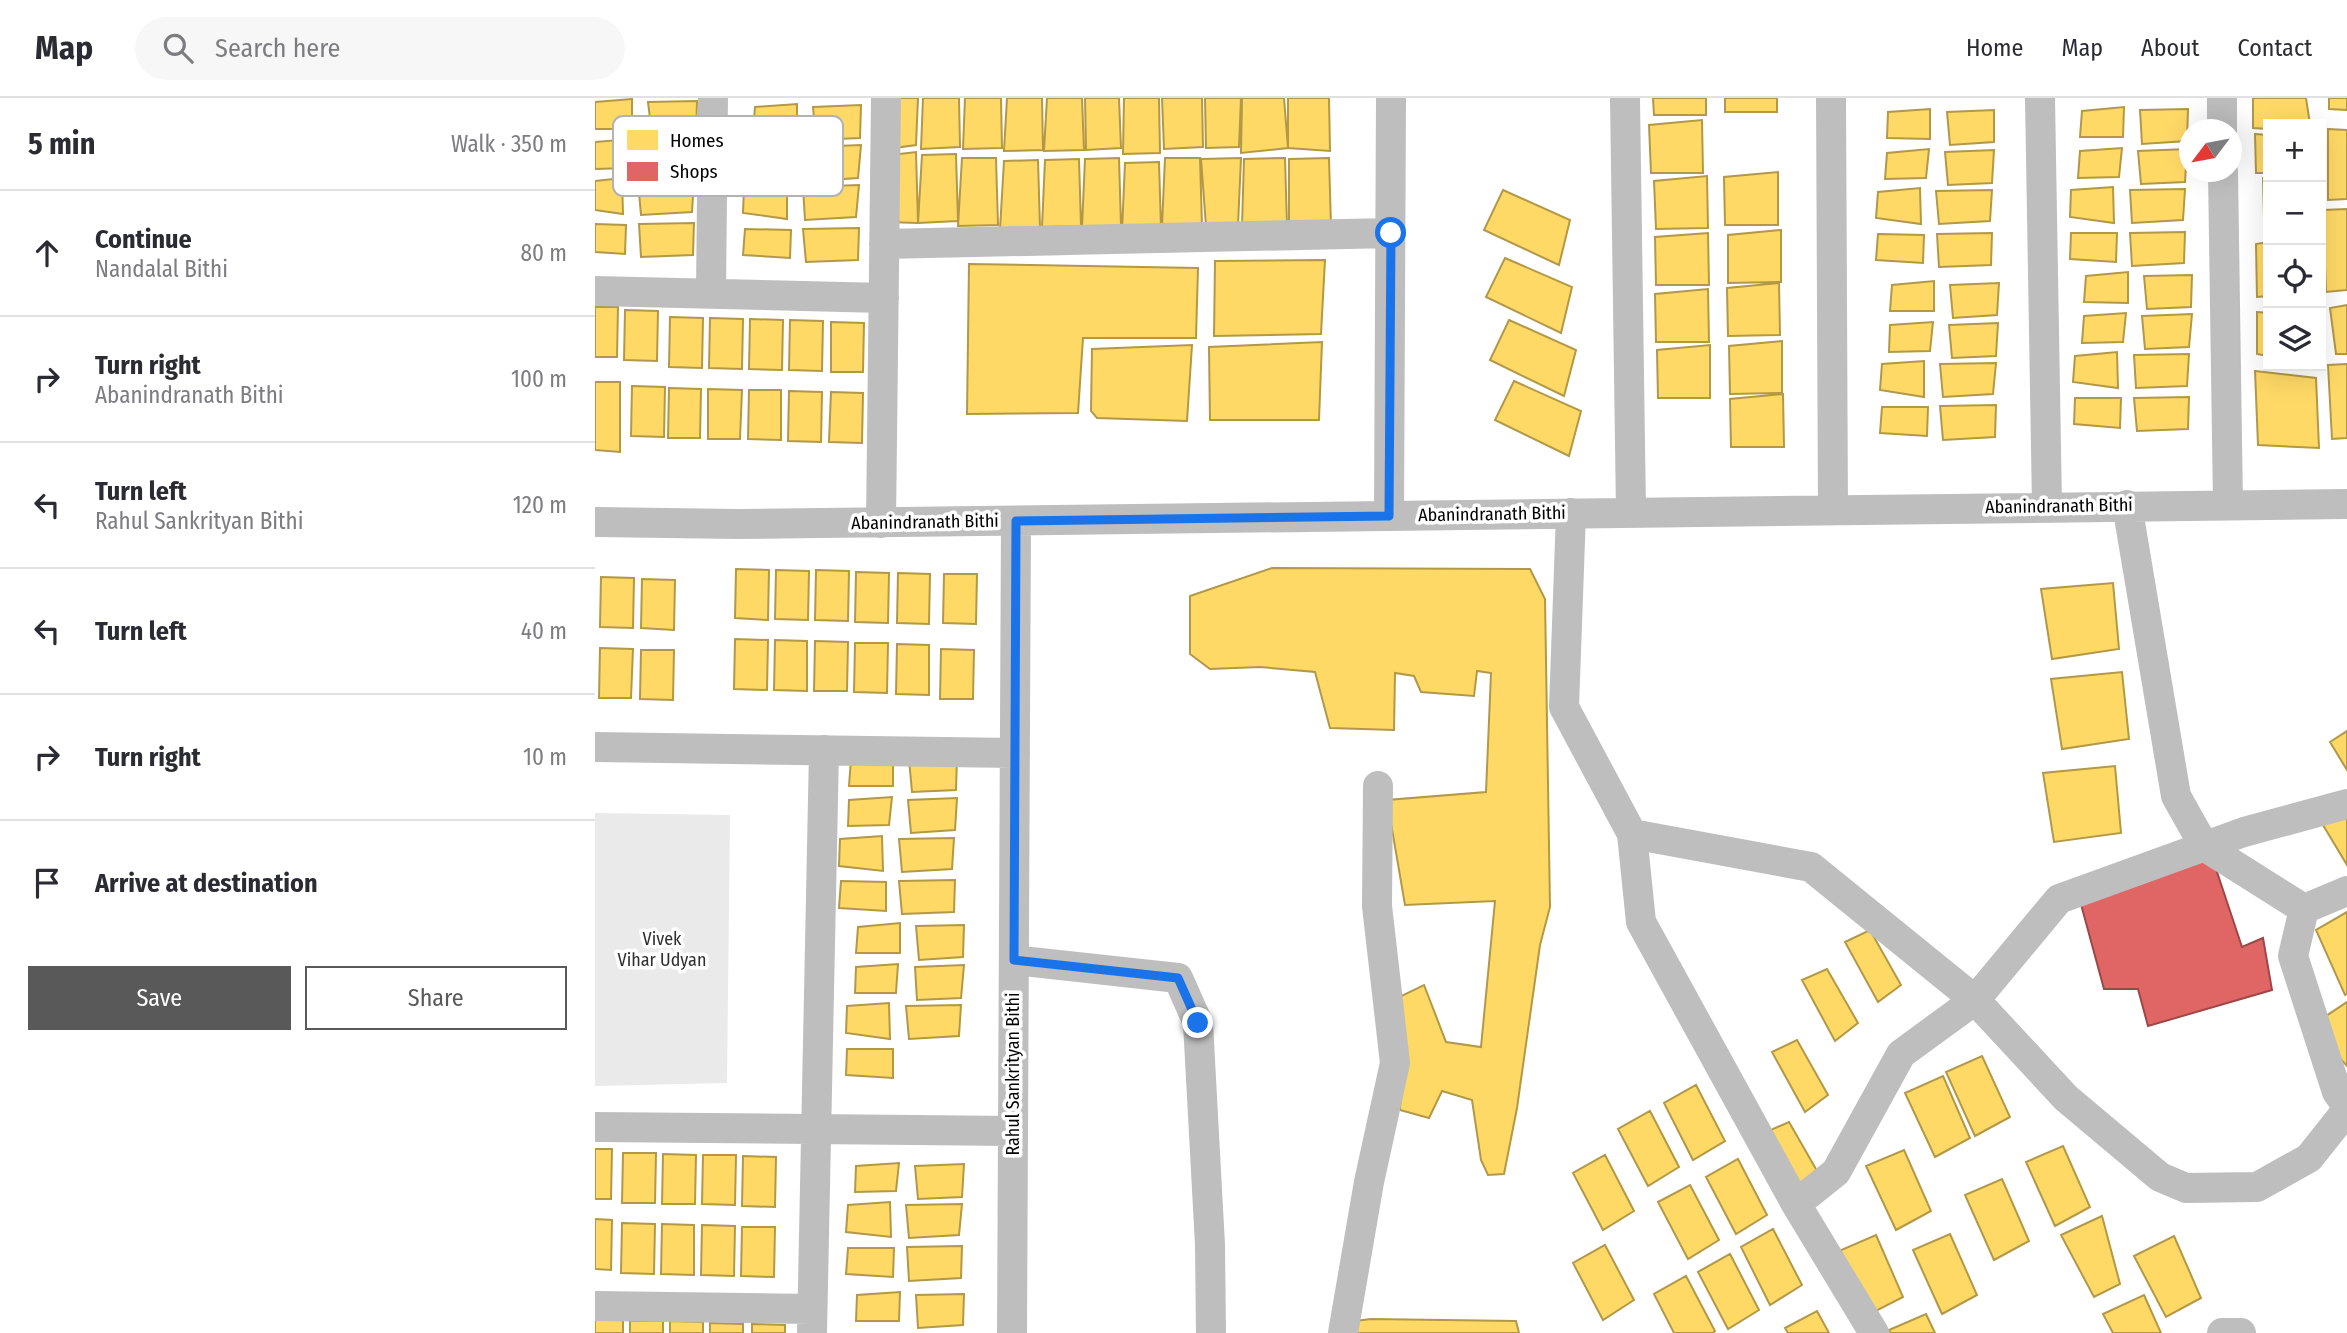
<!DOCTYPE html>
<html lang="en">
<head>
<meta charset="utf-8">
<style>
  :root { --surface:#fff; --page:#f7f7f7; --text:#2b2b33; --muted:#7c7c81; --line:#e1e1e2; --accent:#595959 }
  body { margin:0; font-family:"Fira Sans Condensed",sans-serif; background:var(--page); color:var(--text) }
  .controls { position:absolute; right:21px; top:21px; display:grid; overflow:hidden; border-radius:0px; box-shadow:0 7px 28px #0002 }
  .controls button { width:63px; height:63px; display:grid; place-items:center; padding:0; border:0; border-bottom:2px solid var(--line); background:var(--surface); color:var(--text); font:35px sans-serif }
  .compass { position:absolute; left:1584px; top:21px; width:63px; height:63px; border-radius:50%; background:var(--surface); box-shadow:0 7px 28px #0002; rotate:238deg }
  .stop { position:absolute; width:21px; height:21px; margin:-16px; border:5px solid #1a73e8; border-radius:50%; background:#fff }
  .stop.end { background:#1a73e8; border-color:#fff; box-shadow:0 2px 7px #0008 }
  .list { margin:0; padding:0; list-style:none }
  h2 { display:flex; justify-content:space-between; align-items:center; height:91px; margin:0; padding:0 28px; font-size:30px }
  h2 small { font-size:23px; font-weight:400; color:var(--muted) }
  .list li { display:grid; grid-template-columns:46px 1fr auto; gap:21px; align-items:center; box-sizing:border-box; height:126px; padding:0 28px; border-top:2px solid var(--line) }
  .list b { display:block; font-size:26px; white-space:nowrap }
  .list p { margin:0; font-size:23px; white-space:nowrap; color:var(--muted) }
  .list em { font-size:23px; font-style:normal; color:var(--muted) }
  .actions { display:flex; gap:14px; padding:21px 28px }
  .actions a { flex:1; padding:16px 0; border:2px solid var(--accent); border-radius:0px; text-align:center; font-size:24px; color:var(--accent) }
  .actions .main { background:var(--accent); color:#fff }
  .icon { flex:none; width:38px; height:38px; fill:none; stroke:currentColor; stroke-width:2; stroke-linecap:round; stroke-linejoin:round }
  .map { position:relative; flex:none; width:1752px; height:1235px; overflow:hidden }
  header { display:flex; align-items:center; gap:42px; box-sizing:border-box; height:98px; padding:0 35px; background:var(--surface); border-bottom:2px solid var(--line) }
  header strong { font-size:33px }
  nav { display:flex; gap:38px; margin-inline-start:auto; font-size:24px }
  .search { width:490px; height:63px; background:var(--page); display:flex; align-items:center; gap:18px; box-sizing:border-box; padding:0 24px; border-radius:38px; color:var(--muted); font-size:26px }
  main { display:flex }
  aside { flex:1; background:var(--surface) }
  .map>svg:first-child { display:block }
</style>
</head>
<body>
<header>
<strong>Map</strong>
<div class="search"><svg class="icon" aria-label="search" viewBox="0 0 24 24"><circle cx="10" cy="10" r="6"/><path d="M15 15l6 6"/></svg>Search here</div>
<nav><a>Home</a><a>Map</a><a>About</a><a>Contact</a></nav>
</header>
<main>
<aside>
<h2>5 min<small>Walk · 350 m</small></h2>
<ul class="list">
<li><svg class="icon" aria-label="ahead" viewBox="0 0 24 24"><path d="M12 20V5M6 11l6-6 6 6"/></svg><div><b>Continue</b><p>Nandalal Bithi</p></div><em>80 m</em></li>
<li><svg class="icon" aria-label="right" viewBox="0 0 24 24"><path d="M7 20v-9h11M14 6l5 5-5 5"/></svg><div><b>Turn right</b><p>Abanindranath Bithi</p></div><em>100 m</em></li>
<li><svg class="icon" aria-label="left" viewBox="0 0 24 24"><path d="M17 20v-9H6M10 6l-5 5 5 5"/></svg><div><b>Turn left</b><p>Rahul Sankrityan Bithi</p></div><em>120 m</em></li>
<li><svg class="icon" aria-label="left" viewBox="0 0 24 24"><path d="M17 20v-9H6M10 6l-5 5 5 5"/></svg><div><b>Turn left</b></div><em>40 m</em></li>
<li><svg class="icon" aria-label="right" viewBox="0 0 24 24"><path d="M7 20v-9h11M14 6l5 5-5 5"/></svg><div><b>Turn right</b></div><em>10 m</em></li>
<li><svg class="icon" aria-label="arrive" viewBox="0 0 24 24"><path d="M6 21V4h12l-3 4 3 4H6"/></svg><div><b>Arrive at destination</b></div></li>
</ul>
<div class="actions"><a class="main">Save</a><a>Share</a></div>
</aside>
<div class="map">
<svg width="1752" height="1235" viewBox="0 0 1752 1235">
  <rect width="100%" height="100%" fill="#fff"/>
  <!-- green -->
  <path fill="#eaeaea" d="M0,715L135,717L132,985L0,988Z"/>
  <!-- homes -->
  <path fill="#ffd966" stroke="#b29847" stroke-width="2" d="M295,0H323L321,47L292,51Z
    M328,0H364L365,49L326,51Z
    M370,0H406L407,50L368,51Z
    M412,0H447L448,52L409,53Z
    M452,0H487L489,52L449,53Z
    M490,0H524L526,50L491,52Z
    M529,0H564L565,55L528,56Z
    M567,0H607L608,49L569,51Z
    M610,0H646L644,49L611,50Z
    M647,0H689L693,50L646,55Z
    M693,0H734L735,53L693,50Z
    M1058,0H1111V17H1059Z
    M1130,0H1182V14H1130Z
    M1658,0H1711L1715,26H1673V31L1658,30Z
    M1734,0H1752V12L1734,11Z
    M37,1V31H0V4Z
    M102,3L101,35L57,37L53,4Z
    M202,6V36L158,35L160,9Z
    M266,7L265,40L221,42L218,9Z
    M1529,9L1528,39H1485L1487,13Z
    M1335,11V41L1292,40L1293,14Z
    M1593,11L1592,43L1547,46L1545,12Z
    M1399,12V44L1355,47L1352,14Z
    M1107,22L1108,75H1056L1054,27Z
    M1733,31L1752,32V101L1733,102Z
    M1660,36L1673,37V75H1661Z
    M36,41L33,70L0,71V44Z
    M266,47L263,80L220,83L217,49Z
    M1527,50L1524,79L1483,80L1485,53Z
    M1334,51L1331,80L1290,81L1292,55Z
    M1592,51L1590,84L1546,86L1543,53Z
    M1399,52L1397,85L1353,87L1350,54Z
    M321,54L323,125L293,124L296,57Z
    M361,56L363,123L323,125L327,57Z
    M367,60H401L403,127L363,128Z
    M524,60L526,128L487,129L490,61Z
    M570,60H605L607,127L567,128Z
    M646,60L643,127L611,128L606,61Z
    M690,60L692,127L647,129L649,61Z
    M734,60L736,128L694,131V61Z
    M484,61L486,128L447,129L450,62Z
    M443,62L445,130L405,131L409,63Z
    M564,64L566,131L527,133L530,65Z
    M1183,74V127H1130L1129,79Z
    M1112,78L1113,130L1061,131L1059,83Z
    M27,80L28,116L0,112V83Z
    M1668,80H1673V119H1669Z
    M99,82L97,114L46,117L43,83Z
    M192,85V121L148,115L149,89Z
    M264,87L261,119L210,122L208,89Z
    M1518,89L1519,125L1475,119L1476,92Z
    M1325,90L1326,126L1281,120L1283,94Z
    M1590,91L1588,122L1537,125L1535,92Z
    M908,92L975,122L964,167L889,132Z
    M1397,92L1395,123L1344,126L1341,93Z
    M1752,111V192L1731,194L1728,112Z
    M99,125L98,157L46,159L44,126Z
    M0,126L31,127L30,156L0,154Z
    M264,130L263,162L211,164L208,131Z
    M150,131L196,132L195,160L148,157Z
    M1186,132V184L1133,185V137Z
    M1590,134L1589,165L1537,168L1535,135Z
    M1113,135L1114,187H1061L1060,139Z
    M1397,135L1396,167L1344,169L1342,136Z
    M1476,135H1522L1521,164L1475,161Z
    M1283,136L1329,137L1328,165L1281,162Z
    M1673,144V198L1662,199L1661,146Z
    M910,160L977,189L966,235L891,199Z
    M730,162L726,236L619,238L620,163Z
    M374,166L603,170L601,240H488L483,315L372,316Z
    M1533,174V205L1489,204L1491,178Z
    M1597,177L1596,209L1552,211L1549,178Z
    M1339,183V213H1295L1297,187Z
    M1184,185L1185,237L1133,238L1132,190Z
    M1404,185L1402,217L1358,220L1355,187Z
    M1113,191L1114,244H1061L1060,196Z
    M1752,207V256H1741L1735,210Z
    M0,209H23L22,259H0Z
    M30,212L63,213L62,263L29,262Z
    M1662,214L1673,215V258L1662,256Z
    M1531,215L1528,244L1487,245L1489,218Z
    M1597,216L1594,249L1550,251L1547,218Z
    M75,219L108,220L107,270L74,269Z
    M115,220L148,221L147,271L114,270Z
    M155,221L188,222L187,272L154,271Z
    M195,222L228,223L227,273L194,272Z
    M914,222L981,252L969,298L895,262Z
    M236,224L269,225L268,274H236Z
    M1338,224L1335,253L1294,254L1295,227Z
    M1403,225L1401,258L1357,260L1354,227Z
    M1187,243V295L1135,296L1134,248Z
    M727,244L724,322H615L614,249Z
    M597,247L592,323L502,320L496,313L497,251Z
    M1115,247V300H1063L1062,252Z
    M1522,254L1523,290L1478,284L1480,258Z
    M1594,256L1592,288L1541,290L1539,257Z
    M1329,263V299L1285,292L1287,266Z
    M1401,265L1398,296L1348,299L1345,266Z
    M1752,266V340L1737,341L1733,267Z
    M1660,273L1721,280L1724,350L1663,347Z
    M919,283L986,313L974,358L900,322Z
    M0,284H25V354L0,352Z
    M37,288L70,289L69,339L36,338Z
    M74,290L106,291L105,340H73Z
    M113,291L147,292L145,341H113Z
    M154,292H186V342L153,341Z
    M194,293L227,294L226,344L193,343Z
    M236,294L268,295L267,345L234,344Z
    M1188,296L1189,349H1136L1135,301Z
    M1594,299L1593,331L1542,333L1539,300Z
    M1480,300H1526L1525,330L1479,326Z
    M1401,307L1400,339L1348,342L1345,308Z
    M1287,309H1333L1332,338L1285,335Z
    M677,470L935,471L950,501L955,809L945,847L922,1010L909,1076L893,1077L886,1062L877,1002L847,993L834,1020L805,1012L808,958L800,901L829,887L851,944L886,949L900,803L810,807L792,702L891,694L896,575L882,573L879,598L826,594L819,578L800,575L799,632L735,630L720,574L665,569L615,571L595,556V498Z
    M141,471L174,472L173,522L140,520Z
    M181,472L214,473L213,522L180,521Z
    M221,472L254,473L253,523L220,522Z
    M261,474L294,475L293,525L260,524Z
    M303,475L335,476L334,526L302,525Z
    M349,476H382L381,526L348,525Z
    M6,479L39,480L38,530L5,529Z
    M47,481L80,482L79,532L46,530Z
    M1518,485L1524,551L1457,561L1446,491Z
    M140,541L173,542L172,592L139,591Z
    M180,542L212,543V593L179,592Z
    M220,543L253,544L252,593H219Z
    M260,545H293L292,595L259,594Z
    M302,546L334,547V597L301,596Z
    M5,550L38,551L36,600H4Z
    M346,551L379,552L378,601H345Z
    M46,552H79L78,602L45,601Z
    M1527,574L1534,641L1467,651L1456,581Z
    M1752,633V672L1735,644Z
    M298,658V688H254L256,661Z
    M362,660L361,692L317,694L314,661Z
    M1520,668L1526,735L1459,744L1448,675Z
    M297,699L294,727L253,728L254,702Z
    M362,700L360,732L316,735L313,702Z
    M1752,711V767L1728,727Z
    M287,738L288,773L244,768L245,741Z
    M359,740L357,771L307,774L304,741Z
    M360,782L359,814L307,816L304,783Z
    M246,783L291,784V813L244,810Z
    M1752,814V896L1750,897L1721,832Z
    M305,825V855H261L263,829Z
    M369,827L368,859L324,862L321,828Z
    M1275,832L1306,887L1283,904L1250,844Z
    M303,866L301,895H260L261,869Z
    M369,867L366,900L322,902L320,869Z
    M1232,871L1263,925L1240,943L1207,882Z
    M1752,904V968L1743,958L1728,920Z
    M294,905L295,941L251,935L252,908Z
    M366,907L364,938L314,941L311,908Z
    M1202,942L1233,997L1210,1014L1177,954Z
    M252,951H298V980L251,977Z
    M1387,958L1415,1019L1380,1038L1351,974Z
    M1348,978L1375,1040L1340,1059L1310,995Z
    M1101,987L1130,1043L1098,1062L1069,1005Z
    M1055,1013L1084,1069L1053,1088L1023,1031Z
    M1194,1024L1225,1078L1202,1096L1169,1035Z
    M1468,1048L1495,1109L1460,1128L1431,1064Z
    M0,1051H17L16,1101H0Z
    M1309,1052L1336,1113L1301,1132L1271,1068Z
    M28,1055H61L60,1105H27Z
    M68,1056L101,1057L100,1106H67Z
    M108,1057H141L140,1107L107,1106Z
    M1010,1057L1039,1113L1008,1132L978,1075Z
    M148,1058L181,1059L180,1109L147,1108Z
    M1143,1061L1172,1117L1141,1136L1111,1079Z
    M304,1065L301,1093L260,1094L261,1068Z
    M369,1066L367,1099L323,1101L320,1068Z
    M1407,1081L1434,1143L1399,1162L1370,1097Z
    M1095,1087L1124,1142L1093,1161L1063,1104Z
    M295,1104L296,1139L251,1134L253,1107Z
    M367,1106L364,1137L314,1140L311,1107Z
    M1507,1118L1525,1186L1499,1199L1466,1137Z
    M0,1121L17,1122L16,1172L0,1171Z
    M27,1125L60,1126L59,1176L26,1175Z
    M67,1126L99,1127V1177L66,1176Z
    M107,1127L140,1128L139,1178L106,1177Z
    M147,1129H180L179,1179L146,1178Z
    M1178,1131L1207,1187L1175,1207L1146,1149Z
    M1355,1136L1382,1197L1347,1216L1318,1152Z
    M1281,1137L1308,1199L1273,1217L1244,1153Z
    M1579,1138L1606,1200L1571,1219L1539,1158Z
    M1010,1147L1039,1202L1008,1222L978,1165Z
    M367,1148L366,1180L314,1183L312,1149Z
    M253,1150H299L298,1179L251,1176Z
    M1135,1156L1164,1212L1133,1231L1103,1174Z
    M1091,1178L1120,1233L1118,1235H1079L1059,1196Z
    M305,1194L304,1223H261L262,1197Z
    M369,1196L368,1227L323,1230L321,1197Z
    M1549,1197L1566,1235H1518L1508,1216Z
    M1222,1213L1234,1235H1193L1190,1230Z
    M1331,1216L1340,1235H1296L1294,1232Z
    M776,1221L921,1223L924,1235H757L760,1223Z
    M0,1222H28V1235H0Z
    M35,1223H68V1235H35Z
    M75,1223L108,1224V1235H75Z
    M115,1225L148,1226V1235H115Z
    M157,1226L190,1227V1235H157Z"/>
  <!-- shops -->
  <path fill="#e06666" stroke="#9d4747" stroke-width="2" d="M1603,761L1619,765L1647,849L1668,840L1677,892L1553,928L1543,891H1509L1484,799Z"/>
  <g fill="none" stroke-linecap="round" stroke-linejoin="round">
    <!-- minor -->
    <path stroke="#bebebe" stroke-width="30" d="M1030,0L1036,414
      M1236,0L1238,412
      M1445,0L1452,408
      M1627,0V32
      M1628,74L1633,406
      M289,146L796,135
      M0,193L289,200
      M116,195L118,0
      M1532,407L1581,698L1609,748L1709,811
      M976,415L969,609L1037,736L1046,824L1201,1106
      M794,417L796,0
      M0,424L143,426L1752,406
      M286,425L291,0
      M0,649L420,655
      M1037,736L1216,769L1380,902L1471,1000L1565,1079L1591,1090L1662,1089L1714,1060L1752,1012
      M1752,793L1709,811L1698,858L1742,994L1752,1008
      M419,862L583,880L603,925L615,1147L616,1235
      M0,1029L418,1033
      M0,1208L217,1211
      M217,1235L229,652
      M417,1235L421,423
      M748,1235L774,1084L800,965L782,808L783,688
      M1279,1235L1201,1106L1241,1074L1306,956L1380,902L1464,801L1649,734L1752,706
      M1627,1235H1646"/>
  </g>
  <g fill="none" stroke-linecap="round" stroke-linejoin="round">
    <!-- route -->
    <path stroke="#1a73e8" stroke-width="9" d="M603,925L583,880L419,862L421,423L794,418L796,135"/>
  </g>
  <g text-anchor="middle" dominant-baseline="central" stroke-width="7" stroke-linejoin="round" paint-order="stroke">
    <!-- street labels -->
    <g font-size="18" fill="#000" stroke="#fff">
      <text transform="translate(1464 408) rotate(-1)">Abanindranath Bithi</text>
      <text transform="translate(897 416) rotate(-1)">Abanindranath Bithi</text>
      <text transform="translate(330 424) rotate(-1)">Abanindranath Bithi</text>
      <text transform="translate(418 976) rotate(-90)">Rahul Sankrityan Bithi</text>
    </g>
    <!-- park labels -->
    <g font-size="18" fill="#2f2f2f" stroke="#fff">
      <text x="67" y="841">Vivek<tspan x="67" dy="21">Vihar Udyan</tspan></text>
    </g>
  </g>
  <!-- legend -->
  <rect x="18" y="18" width="230" height="80" rx="10" fill="#fff" stroke="#b2b2b2" stroke-width="2"/>
  <rect x="32" y="32" width="31" height="20" fill="#ffd966"/>
  <rect x="32" y="64" width="31" height="19" fill="#e06666"/>
  <g font-size="19" fill="#000">
    <text x="75" y="49">Homes</text>
    <text x="75" y="80">Shops</text>
  </g>
</svg>
<div class="controls">
<button>+</button>
<button>−</button>
<button><svg class="icon" aria-label="locate" viewBox="0 0 24 24"><circle cx="12" cy="12" r="6"/><path d="M12 2v4M12 18v4M2 12h4M18 12h4"/></svg></button>
<button><svg class="icon" aria-label="layers" viewBox="0 0 24 24"><path d="M12 4l9 5-9 5-9-5zM3 14l9 5 9-5"/></svg></button>
</div>
<svg class="compass" viewBox="-18 -18 36 36"><path d="M0-13l5 13h-10z" fill="#e53935"/><path d="M0 13l5-13h-10z" fill="#7c7c81"/></svg>
<div class="stop" style="left:796px;top:135px"></div>
<div class="stop end" style="left:603px;top:925px"></div>
</div>
</main>
</body>
</html>
